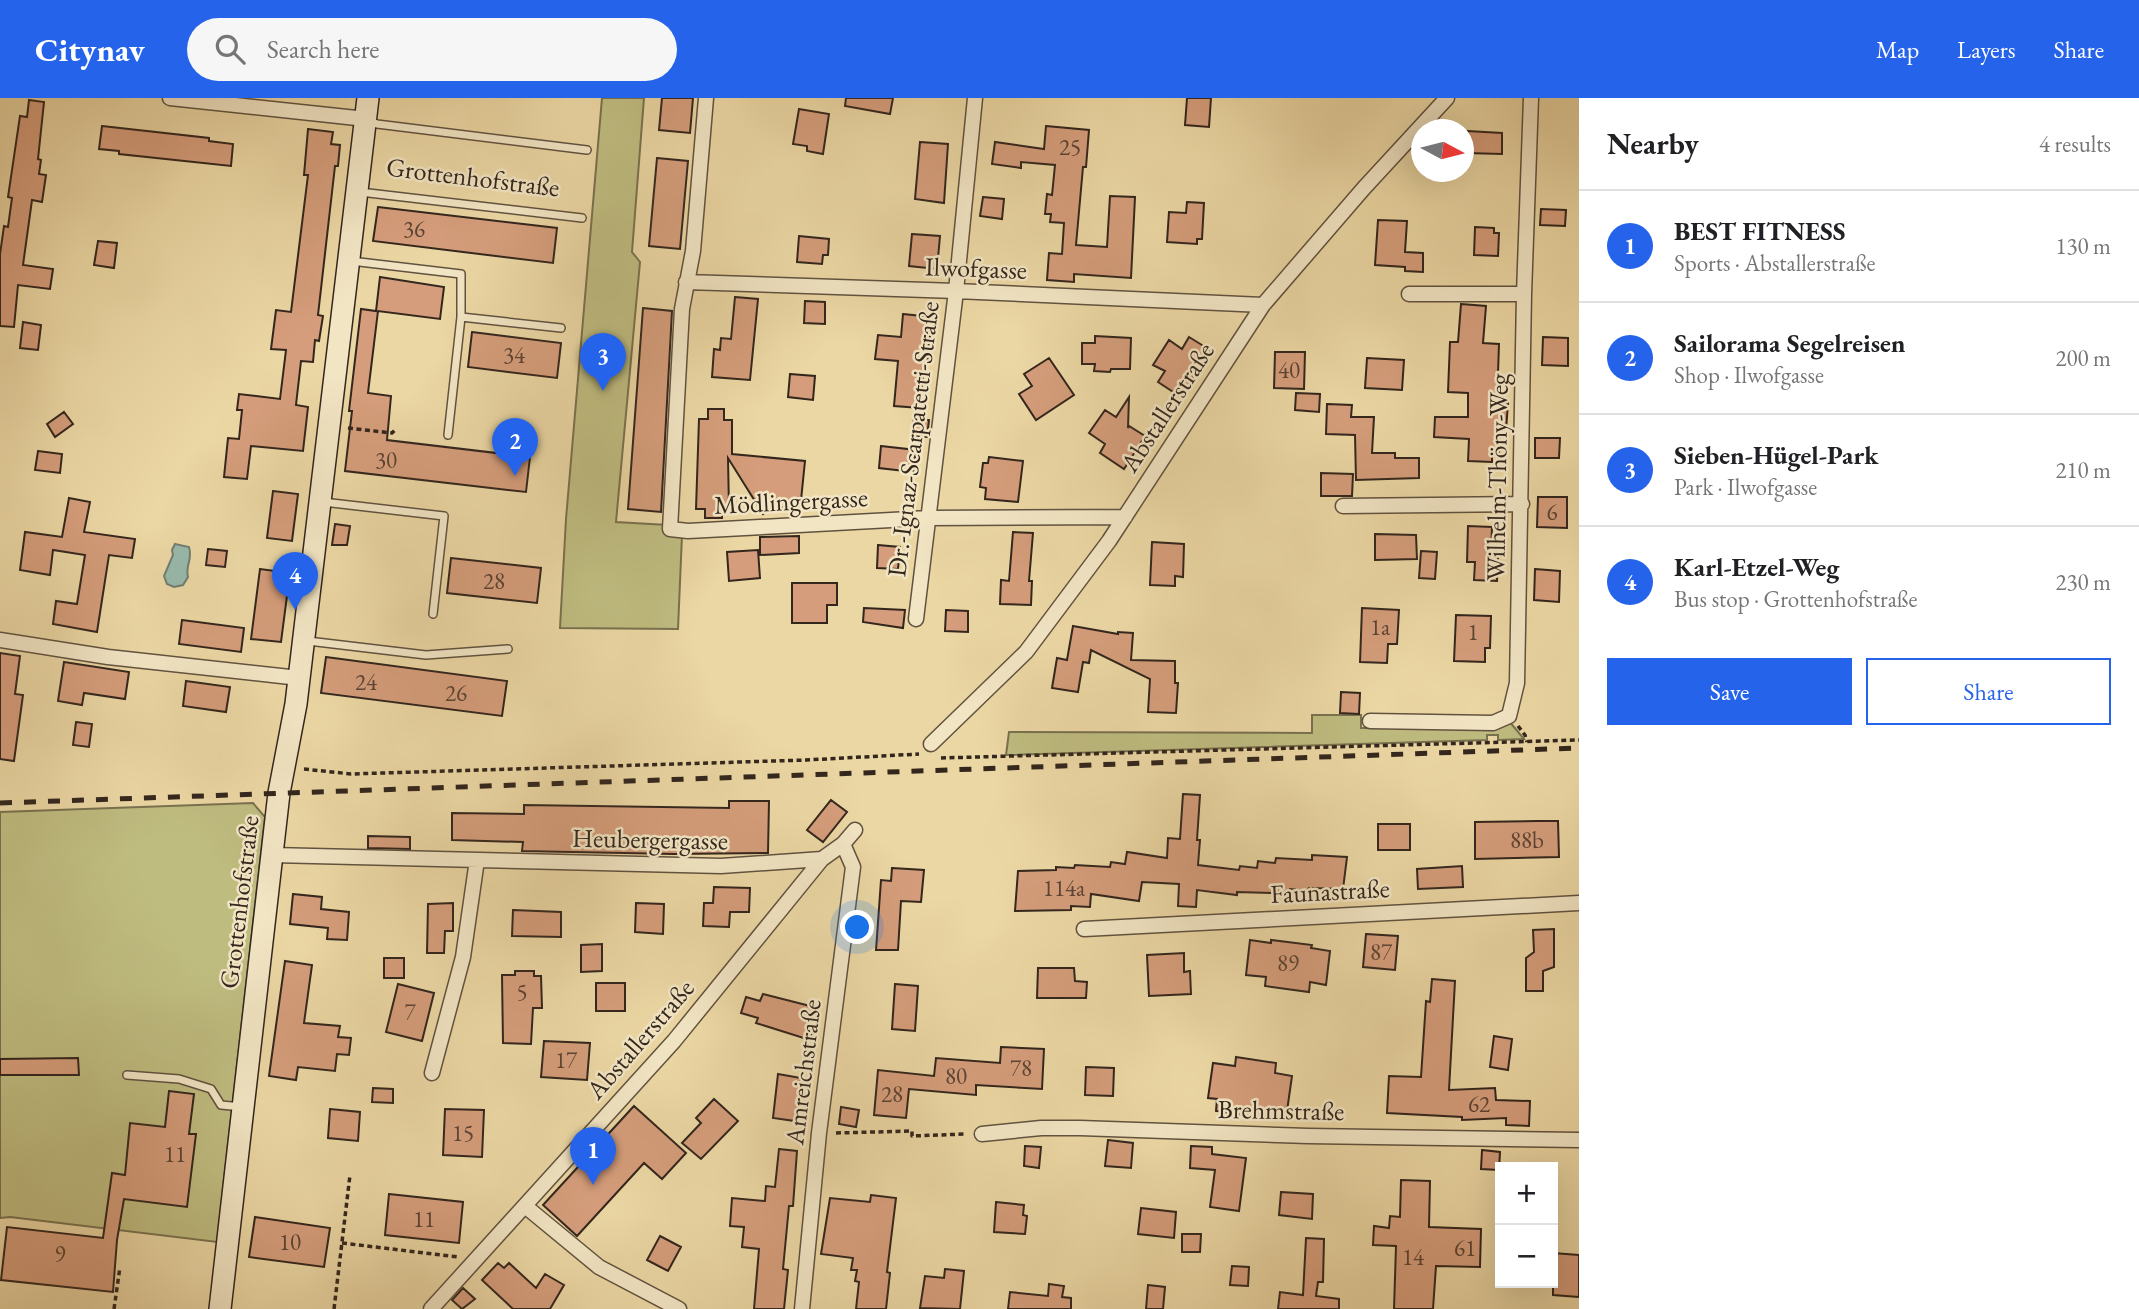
<!DOCTYPE html>
<html lang="en">
<head>
<meta charset="utf-8">
<style>
  :root { --surface:#fff; --page:#f6f6f6; --text:#202124; --muted:#757577; --line:#e0e0e0; --accent:#2563eb }
  body { margin:0; font-family:"EB Garamond",serif; background:var(--page); color:var(--text) }
  .controls { position:absolute; right:21px; bottom:21px; display:grid; overflow:hidden; border-radius:0px; box-shadow:0 7px 28px #0002 }
  .controls button { width:63px; height:63px; display:grid; place-items:center; padding:0; border:0; border-bottom:2px solid var(--line); background:var(--surface); color:var(--text); font:35px sans-serif }
  .compass { position:absolute; left:1411px; top:21px; width:63px; height:63px; border-radius:50%; background:var(--surface); box-shadow:0 7px 28px #0002; rotate:97deg }
  .you { position:absolute; left:858px; top:830px; width:24px; height:24px; margin:-18px; border:5px solid #fff; border-radius:50%; background:#1a73e8; box-shadow:0 0 0 10px #1a73e833 }
  .badge { display:grid; place-items:center; width:46px; height:46px; border-radius:50%; background:var(--accent); color:#fff; font-size:23px; font-weight:700 }
  .pin { position:absolute; translate:-50% -58px; filter:drop-shadow(0 2px 4px #0008) }
  .pin::after { content:''; position:absolute; top:37px; width:24px; height:21px; background:inherit; clip-path:polygon(0 0,100% 0,50% 100%) }
  .list { margin:0; padding:0; list-style:none }
  h2 { display:flex; justify-content:space-between; align-items:center; height:91px; margin:0; padding:0 28px; font-size:30px }
  h2 small { font-size:23px; font-weight:400; color:var(--muted) }
  .list li { display:grid; grid-template-columns:46px 1fr auto; gap:21px; align-items:center; box-sizing:border-box; height:112px; padding:0 28px; border-top:2px solid var(--line) }
  .list b { display:block; font-size:26px; white-space:nowrap }
  .list p { margin:0; font-size:23px; white-space:nowrap; color:var(--muted) }
  .list em { font-size:23px; font-style:normal; color:var(--muted) }
  .actions { display:flex; gap:14px; padding:21px 28px }
  .actions a { flex:1; padding:16px 0; border:2px solid var(--accent); border-radius:0px; text-align:center; font-size:24px; color:var(--accent) }
  .actions .main { background:var(--accent); color:#fff }
  .icon { flex:none; width:38px; height:38px; fill:none; stroke:currentColor; stroke-width:2; stroke-linecap:round; stroke-linejoin:round }
  .map { position:relative; flex:none; width:1579px; height:1211px; overflow:hidden }
  header { display:flex; align-items:center; gap:42px; box-sizing:border-box; height:98px; padding:0 35px; background:var(--accent); color:#fff }
  header strong { font-size:33px }
  nav { display:flex; gap:38px; margin-inline-start:auto; font-size:24px }
  .search { width:490px; height:63px; background:var(--page); display:flex; align-items:center; gap:18px; box-sizing:border-box; padding:0 24px; border-radius:38px; color:var(--muted); font-size:26px }
  main { display:flex }
  aside { flex:1; background:var(--surface) }
  .map>svg:first-child { display:block }
</style>
</head>
<body>
<header>
<strong>Citynav</strong>
<div class="search"><svg class="icon" aria-label="search" viewBox="0 0 24 24"><circle cx="10" cy="10" r="6"/><path d="M15 15l6 6"/></svg>Search here</div>
<nav><a>Map</a><a>Layers</a><a>Share</a></nav>
</header>
<main>
<div class="map">
<svg width="1579" height="1211" viewBox="0 0 1579 1211">
  <rect width="100%" height="100%" fill="#ebd7a4"/>
  <filter id="stains"><feTurbulence type="fractalNoise" baseFrequency=".00286" numOctaves="4"/><feColorMatrix values="0 0 0 0 .2 0 0 0 0 .09 0 0 0 0 .02 0 0 0 .5 -.17"/></filter>
  <radialGradient id="worn" r=".72"><stop offset=".6" stop-color="#630" stop-opacity="0"/><stop offset="1" stop-color="#630" stop-opacity=".3"/></radialGradient>
  <!-- green -->
  <path fill="#bfbc80" stroke="#79714e" stroke-width="2" d="M602,0H644L632,154L640,164L616,424L668,427L682,437L678,531L560,530L566,421Z
    M1312,617H1361V630H1484L1509,623L1524,641L1498,642V637H1487V642L1006,657L1009,634L1312,635Z
    M253,705L265,719L217,1144L10,1119L0,1120V714Z"/>
  <!-- water -->
  <path fill="#98b9ab" stroke="#707e72" stroke-width="2" d="M175,446L189,449C193,462 185,467 188,479L183,487L174,489L167,486L164,478L173,457L172,452Z"/>
  <!-- building -->
  <path fill="#d59d7b" stroke="#33261d" stroke-width="2" d="M662,0H693L690,35L659,32Z
    M846,0H893L890,16L845,8Z
    M1187,0H1211L1209,29L1185,27Z
    M29,2L44,4L38,61L41,62L39,76L46,77L42,104L32,102L23,167L53,171L50,191L18,187L14,229L0,228V156L4,128L8,129L12,100L8,99L20,18L27,19Z
    M799,11L829,16L823,56L807,53V48L793,46Z
    M102,28L209,40V43L233,46L231,68L119,56V53L99,51Z
    M1046,28L1089,32L1086,69H1083L1076,147L1107,149L1110,98L1135,99L1131,180L1074,176V184L1047,182L1049,155L1062,156L1064,125L1050,124L1051,116H1045L1047,96L1052,97L1055,67L1021,64V70L992,66L995,44L1044,51Z
    M308,31L333,34L331,46L340,47L338,68H335L318,217L323,218L319,243L315,242L313,264L301,263L296,307L308,309L303,353L251,348L247,381L224,379L228,340L239,341L242,312H237L239,296L280,301L286,252L271,251L276,212L291,214L308,77H304Z
    M1467,33L1502,35V56L1466,55Z
    M920,44L948,46L944,105L915,101Z
    M657,60L688,63L680,151L649,148Z
    M983,99L1004,101L1002,121L980,118Z
    M1187,104L1204,105L1202,141H1197V146L1167,144L1169,114L1186,115Z
    M378,109L557,130L553,165L373,143Z
    M1541,111L1566,112L1565,128L1540,127Z
    M1378,122L1407,123L1405,154L1423,155V174L1405,173V169L1375,167Z
    M1475,129L1494,130V135H1499L1498,158L1474,157Z
    M912,136L940,138L937,171L909,168Z
    M799,138L829,141L828,157H823L822,166L797,164Z
    M98,143L117,145L114,170L94,167Z
    M380,179L444,189L440,221L378,213L368,295L391,298L387,342L530,359L526,394L345,373L352,313H349L361,211L376,213Z
    M735,199L758,201L750,282L712,279L714,251L720,252L721,240L731,241Z
    M805,203L825,204V226L804,225Z
    M1461,206L1486,208L1483,245L1499,246L1497,305H1508L1506,332H1500L1499,357L1492,356V364L1468,363L1469,341L1434,339L1435,319H1468V295L1448,294L1450,244H1458Z
    M643,210L672,213L661,414L628,411Z
    M903,216L932,219L927,266H924L920,310L894,308L898,263L875,261L878,237L901,239Z
    M23,224L41,227L38,252L20,250Z
    M472,234L561,245L557,280L468,269Z
    M1095,238L1131,240L1130,271H1111L1110,274L1094,273L1095,266H1082V245H1095Z
    M1189,239L1210,252L1181,299L1158,284L1165,273L1153,267L1169,242L1182,251Z
    M1543,239L1568,240V268L1542,267Z
    M1275,254H1305L1304,291L1274,290Z
    M1049,260L1074,297L1036,322L1019,296L1032,288L1024,276Z
    M1367,260L1404,262L1402,292L1365,290Z
    M790,276L815,278L813,302L788,299Z
    M1296,295L1320,296L1319,314L1295,312Z
    M1129,299L1128,330L1129,328L1145,338L1124,371L1100,355L1105,346L1089,335L1105,312L1116,319Z
    M1327,306L1352,307L1351,319H1374L1372,355H1395V360H1419V380L1356,382L1355,337L1326,336Z
    M708,311H724V322H732V356L805,363L800,412L783,410L777,405L763,416L728,360L729,411H722V420H705V411H696L699,321H708Z
    M64,314L73,326L55,339L47,326Z
    M914,320L929,322L927,339L912,338Z
    M1535,340H1560L1559,360H1535Z
    M881,348L916,352L913,374L879,370Z
    M38,353L62,356L60,375L35,372Z
    M989,359L1023,363L1018,404L985,401L986,390L980,389L983,365H988Z
    M1321,375L1353,376L1352,398H1321Z
    M273,393L298,396L292,443L267,440Z
    M1538,399H1567V430L1537,429Z
    M69,400L90,404L84,434L135,441L132,460L109,457L97,534L53,526L56,503L77,506L85,457L53,452L50,477L20,472L25,434L62,439Z
    M335,426L350,428L347,447H332Z
    M1468,428L1492,429L1491,456H1498L1497,483L1474,482L1475,464H1467Z
    M1013,434L1033,435L1029,483H1032L1031,507L1000,506L1001,482L1009,483Z
    M1375,436L1416,437L1417,461L1375,462Z
    M799,438V455L760,457V439Z
    M1152,444L1184,446L1183,479L1175,478V488L1150,487Z
    M878,447L900,449L898,471L877,470Z
    M208,451L227,453L225,469L206,467Z
    M758,452L760,480L729,483L727,454Z
    M1421,453L1437,454L1435,481L1419,480Z
    M451,460L541,470L537,505L447,495Z
    M260,471L290,475L281,544L251,541Z
    M1535,471L1560,473L1559,504L1534,502Z
    M792,485H837V507H827V525H792Z
    M864,510L905,512L903,530L863,524Z
    M1362,510L1399,512L1397,546H1388L1387,565L1360,564Z
    M946,512L968,513V534L945,533Z
    M1456,517L1491,518L1490,550H1485V564L1454,563Z
    M182,522L244,530L241,554L179,546Z
    M1073,528L1118,536V534L1133,535L1131,562L1175,563V585H1178L1176,615L1148,614L1150,581L1091,552L1089,565L1083,564L1078,594L1052,590L1057,560L1067,562Z
    M0,555L20,558L15,596L23,597L14,663L0,661Z
    M326,559L507,583L502,618L321,595Z
    M64,564L129,574L125,601L84,595L82,607L58,603Z
    M186,583L230,589L226,614L183,608Z
    M1341,594L1360,595L1359,616L1340,615Z
    M76,624L92,626L89,649L73,647Z
    M1183,696L1200,697L1197,742H1200L1198,767L1239,772L1240,768L1257,770L1258,763L1275,765L1276,760L1312,762V757L1347,759L1343,791L1309,790L1308,793L1290,791L1289,794L1272,792V795L1237,794V797L1197,792L1196,809L1178,808L1179,786L1142,784L1139,803L1091,796L1090,809L1071,808V812L1015,813L1018,773L1056,772V769L1074,770L1075,767L1110,769L1111,764L1125,766L1127,754L1167,760L1168,740L1180,741Z
    M831,702L847,714L823,744L807,732Z
    M729,703H769L768,755L674,756L522,753L523,744L452,742V715L524,716V707L729,710Z
    M1537,723H1558L1559,759L1475,761V724Z
    M1378,726H1410V752H1378Z
    M368,738L410,739V751L368,750Z
    M1462,768L1463,789L1418,791L1417,771Z
    M892,770L924,772L921,804L901,803L898,852H876L881,782L891,783Z
    M714,789L750,790L749,814H730L729,829L703,828L704,805H713Z
    M293,796L322,799L321,811L349,814L347,842L327,841L328,830L290,826Z
    M453,805V833H445L444,855H427L428,806Z
    M636,805L664,806L663,836L635,834Z
    M513,812L561,814V839L512,838Z
    M1554,831V869L1543,873V893H1526V860L1534,854L1533,832Z
    M1366,836L1398,838L1395,872L1363,869Z
    M1250,842L1271,845V842L1312,847L1311,850L1330,853L1326,887L1310,884L1309,894L1265,888L1266,879L1246,877Z
    M602,846V873L581,874V847Z
    M1184,855V874L1190,873L1191,896L1149,898L1147,857Z
    M384,860H404V880H384Z
    M285,863L312,867L304,925L340,928L338,939L351,940L349,957L337,956L335,973L298,969L296,982L269,978Z
    M1038,870H1074L1075,883L1087,884L1086,900H1037Z
    M515,873H534V878H541L542,910H533L531,946L503,945L502,877H515Z
    M1432,881L1455,883L1449,992L1495,990L1496,1002L1530,1003L1529,1028L1506,1027V1020L1462,1022V1019L1387,1015L1389,978L1421,979L1426,903L1430,904Z
    M596,885H625V913H596Z
    M398,886L434,895L422,943L386,934Z
    M895,886L918,888L915,933L892,931Z
    M763,896L818,910L810,942L756,925L758,920L741,915L746,899L760,903Z
    M1494,938L1512,941L1508,972L1490,969Z
    M544,943L590,945L587,982L541,979Z
    M1001,949L1044,951L1042,991L976,987V997L909,991L906,1020L874,1017L878,972L934,978L936,960L1000,965Z
    M1236,959L1276,965L1275,975L1292,978L1287,1013L1274,1011L1272,1021L1216,1013L1217,1001L1208,1000L1213,965L1235,968Z
    M78,960L79,977H0V961Z
    M1086,969L1114,970L1113,998L1085,997Z
    M778,976L801,980L795,1023L773,1020Z
    M373,990L393,991V1005L372,1004Z
    M169,993L194,996L189,1036H196L187,1109L124,1101L117,1142L113,1194L1,1182L7,1129L103,1140L112,1075L125,1077L130,1025L165,1029Z
    M714,1001L738,1023L701,1061L682,1045L701,1025L696,1020Z
    M634,1008L686,1055L662,1081L644,1065L577,1138L543,1107Z
    M841,1009L859,1012L856,1029L839,1026Z
    M330,1011L360,1014L358,1043L328,1040Z
    M445,1011L484,1012L482,1059L443,1057Z
    M1108,1042L1133,1045L1131,1070L1105,1068Z
    M1025,1048L1041,1049L1039,1070L1024,1068Z
    M1191,1048L1212,1049V1056L1246,1060L1239,1113L1210,1109L1215,1072L1190,1070Z
    M779,1051L797,1053L793,1108H789L783,1171L788,1172L784,1211H754L759,1151L742,1149L744,1129L730,1128L732,1100L765,1103L766,1088L775,1089Z
    M1482,1052L1500,1054L1499,1072L1481,1071Z
    M1401,1082L1430,1083L1429,1129L1481,1131L1480,1169L1436,1168L1433,1211H1394L1396,1148L1373,1147L1374,1128L1389,1130L1390,1118L1400,1119Z
    M1281,1094L1313,1096L1312,1121L1279,1117Z
    M389,1096L463,1104L459,1145L385,1137Z
    M871,1097L896,1100L887,1174L890,1175L886,1211H856L859,1184L855,1183L857,1172H851L853,1160L821,1156L830,1100L870,1104Z
    M996,1104L1024,1107L1023,1117L1027,1118L1025,1136L994,1134Z
    M1141,1110L1176,1114L1174,1140L1138,1136Z
    M255,1119L330,1130L324,1169L249,1159Z
    M1182,1136H1201L1200,1154H1182Z
    M660,1138L681,1149L668,1173L647,1162Z
    M1306,1140L1324,1141L1323,1184H1318L1316,1198L1339,1201V1211H1278L1280,1194L1303,1197Z
    M1553,1155L1579,1157V1199L1553,1197Z
    M498,1165L504,1170L509,1165L536,1190L545,1176L564,1187L550,1211H513L482,1182Z
    M1232,1168L1249,1169L1248,1188L1230,1187Z
    M945,1171L964,1173L960,1211L920,1210L925,1178L944,1180Z
    M1049,1186L1064,1188L1062,1199L1071,1200V1211H1008L1010,1194L1048,1198Z
    M1148,1187L1165,1189L1163,1211H1146Z
    M463,1190L475,1201L462,1211L452,1202Z"/>
  <g fill="none" stroke-linecap="round" stroke-linejoin="round">
    <!-- lane casing -->
    <g stroke="#61523f" stroke-width="10">
      <path id="lane" d="M370,23L377,26L587,52
        M360,94L582,120
        M351,163L461,176V219L561,230
        M448,337L461,219
        M323,404L444,418L433,516
        M308,543L426,557L508,551
        M127,977L179,981L211,991L221,1007L242,1009"/>
    </g>
    <!-- street casing -->
    <g stroke="#61523f" stroke-width="17">
      <path id="street" d="M170,0L366,21
        M706,0L693,153L682,211L670,431L688,433L928,420L1125,419
        M686,184L956,193L1263,207
        M1409,196H1524
        M1343,408L1522,406
        M916,521L956,193L975,0
        M0,542L108,559L299,580
        M1370,623L1493,625L1509,618L1517,585L1524,196L1531,0
        M931,646L1026,554L1109,443L1263,207L1364,90L1447,0
        M272,757L721,768L822,761
        M1084,831L1579,805
        M432,975L463,859L477,762
        M982,1036L1041,1030H1080L1308,1038L1579,1042
        M525,1108L599,1169L679,1211
        M431,1211L674,943L822,761L843,746L855,732
        M802,1211L819,1035L853,769L843,746"/>
    </g>
    <!-- secondary casing -->
    <g stroke="#33261d" stroke-width="24">
      <path id="secondary" d="M220,1211L279,695L296,606L368,0"/>
    </g>
    <!-- path -->
    <path stroke="#33261d" stroke-width="3.5" stroke-dasharray="5 3.5" stroke-linecap="butt" d="M348,330L392,335L396,331
      M1518,628L1525,637L1527,644
      M941,660L1579,642
      M304,671L351,676L806,662L919,656
      M836,1035L912,1033V1038L966,1036
      M342,1145L458,1159
      M114,1211L120,1169
      M334,1211L350,1077"/>
    <!-- lane -->
    <use href="#lane" stroke="#f2e5c4" stroke-width="7"/>
    <!-- street -->
    <use href="#street" stroke="#f2e5c4" stroke-width="14"/>
    <!-- secondary -->
    <use href="#secondary" stroke="#f2e5c4" stroke-width="21"/>
    <!-- rail -->
    <path stroke="#33261d" stroke-width="5" stroke-dasharray="12 12" stroke-linecap="butt" d="M0,705L1579,650"/>
  </g>
  <g text-anchor="middle" dominant-baseline="central" stroke-width="5" stroke-linejoin="round" paint-order="stroke">
    <!-- number labels -->
    <g font-size="23" fill="#5c4434">
      <text x="1070" y="49">25</text>
      <text x="414" y="131">36</text>
      <text x="514" y="257">34</text>
      <text x="1289" y="272">40</text>
      <text x="386" y="362">30</text>
      <text x="1552" y="414">6</text>
      <text x="494" y="483">28</text>
      <text x="1380" y="529">1a</text>
      <text x="1473" y="534">1</text>
      <text x="366" y="584">24</text>
      <text x="456" y="595">26</text>
      <text x="1527" y="742">88b</text>
      <text x="1064" y="790">114a</text>
      <text x="1381" y="854">87</text>
      <text x="1288" y="865">89</text>
      <text x="522" y="894">5</text>
      <text x="410" y="914">7</text>
      <text x="566" y="962">17</text>
      <text x="1021" y="970">78</text>
      <text x="956" y="978">80</text>
      <text x="892" y="996">28</text>
      <text x="1479" y="1006">62</text>
      <text x="463" y="1035">15</text>
      <text x="175" y="1056">11</text>
      <text x="424" y="1121">11</text>
      <text x="290" y="1144">10</text>
      <text x="1465" y="1150">61</text>
      <text x="60" y="1156">9</text>
      <text x="1413" y="1159">14</text>
    </g>
    <!-- street labels -->
    <g font-size="26" fill="#33261d" stroke="#f2e5c4">
      <text transform="translate(473 79) rotate(7)">Grottenhofstraße</text>
      <text transform="translate(976 170) rotate(2)">Ilwofgasse</text>
      <text transform="translate(1167 309) rotate(-57)">Abstallerstraße</text>
      <text transform="translate(913 341) rotate(-83)">Dr.-Ignaz-Scarpatetti-Straße</text>
      <text transform="translate(1497 379) rotate(-89)">Wilhelm-Thöny-Weg</text>
      <text transform="translate(791 403) rotate(-3)">Mödlingergasse</text>
      <text transform="translate(650 741) rotate(1)">Heubergergasse</text>
      <text transform="translate(1330 793) rotate(-3)">Faunastraße</text>
      <text transform="translate(239 804) rotate(-83)">Grottenhofstraße</text>
      <text transform="translate(640 941) rotate(-49)">Abstallerstraße</text>
      <text transform="translate(803 974) rotate(-83)">Amreichstraße</text>
      <text transform="translate(1281 1012) rotate(1)">Brehmstraße</text>
    </g>
  </g>
  <rect width="100%" height="100%" filter="url(#stains)"/>
  <rect width="100%" height="100%" fill="url(#worn)"/>
</svg>
<div class="controls">
<button>+</button>
<button>−</button>
</div>
<svg class="compass" viewBox="-18 -18 36 36"><path d="M0-13l5 13h-10z" fill="#e53935"/><path d="M0 13l5-13h-10z" fill="#757577"/></svg>
<div class="you"></div>
<div class="pin badge" style="left:593px;top:1087px">1</div>
<div class="pin badge" style="left:515px;top:378px">2</div>
<div class="pin badge" style="left:603px;top:293px">3</div>
<div class="pin badge" style="left:295px;top:512px">4</div>
</div>
<aside>
<h2>Nearby<small>4 results</small></h2>
<ul class="list">
<li><span class="badge">1</span><div><b>BEST FITNESS</b><p>Sports · Abstallerstraße</p></div><em>130 m</em></li>
<li><span class="badge">2</span><div><b>Sailorama Segelreisen</b><p>Shop · Ilwofgasse</p></div><em>200 m</em></li>
<li><span class="badge">3</span><div><b>Sieben-Hügel-Park</b><p>Park · Ilwofgasse</p></div><em>210 m</em></li>
<li><span class="badge">4</span><div><b>Karl-Etzel-Weg</b><p>Bus stop · Grottenhofstraße</p></div><em>230 m</em></li>
</ul>
<div class="actions"><a class="main">Save</a><a>Share</a></div>
</aside>
</main>
</body>
</html>
